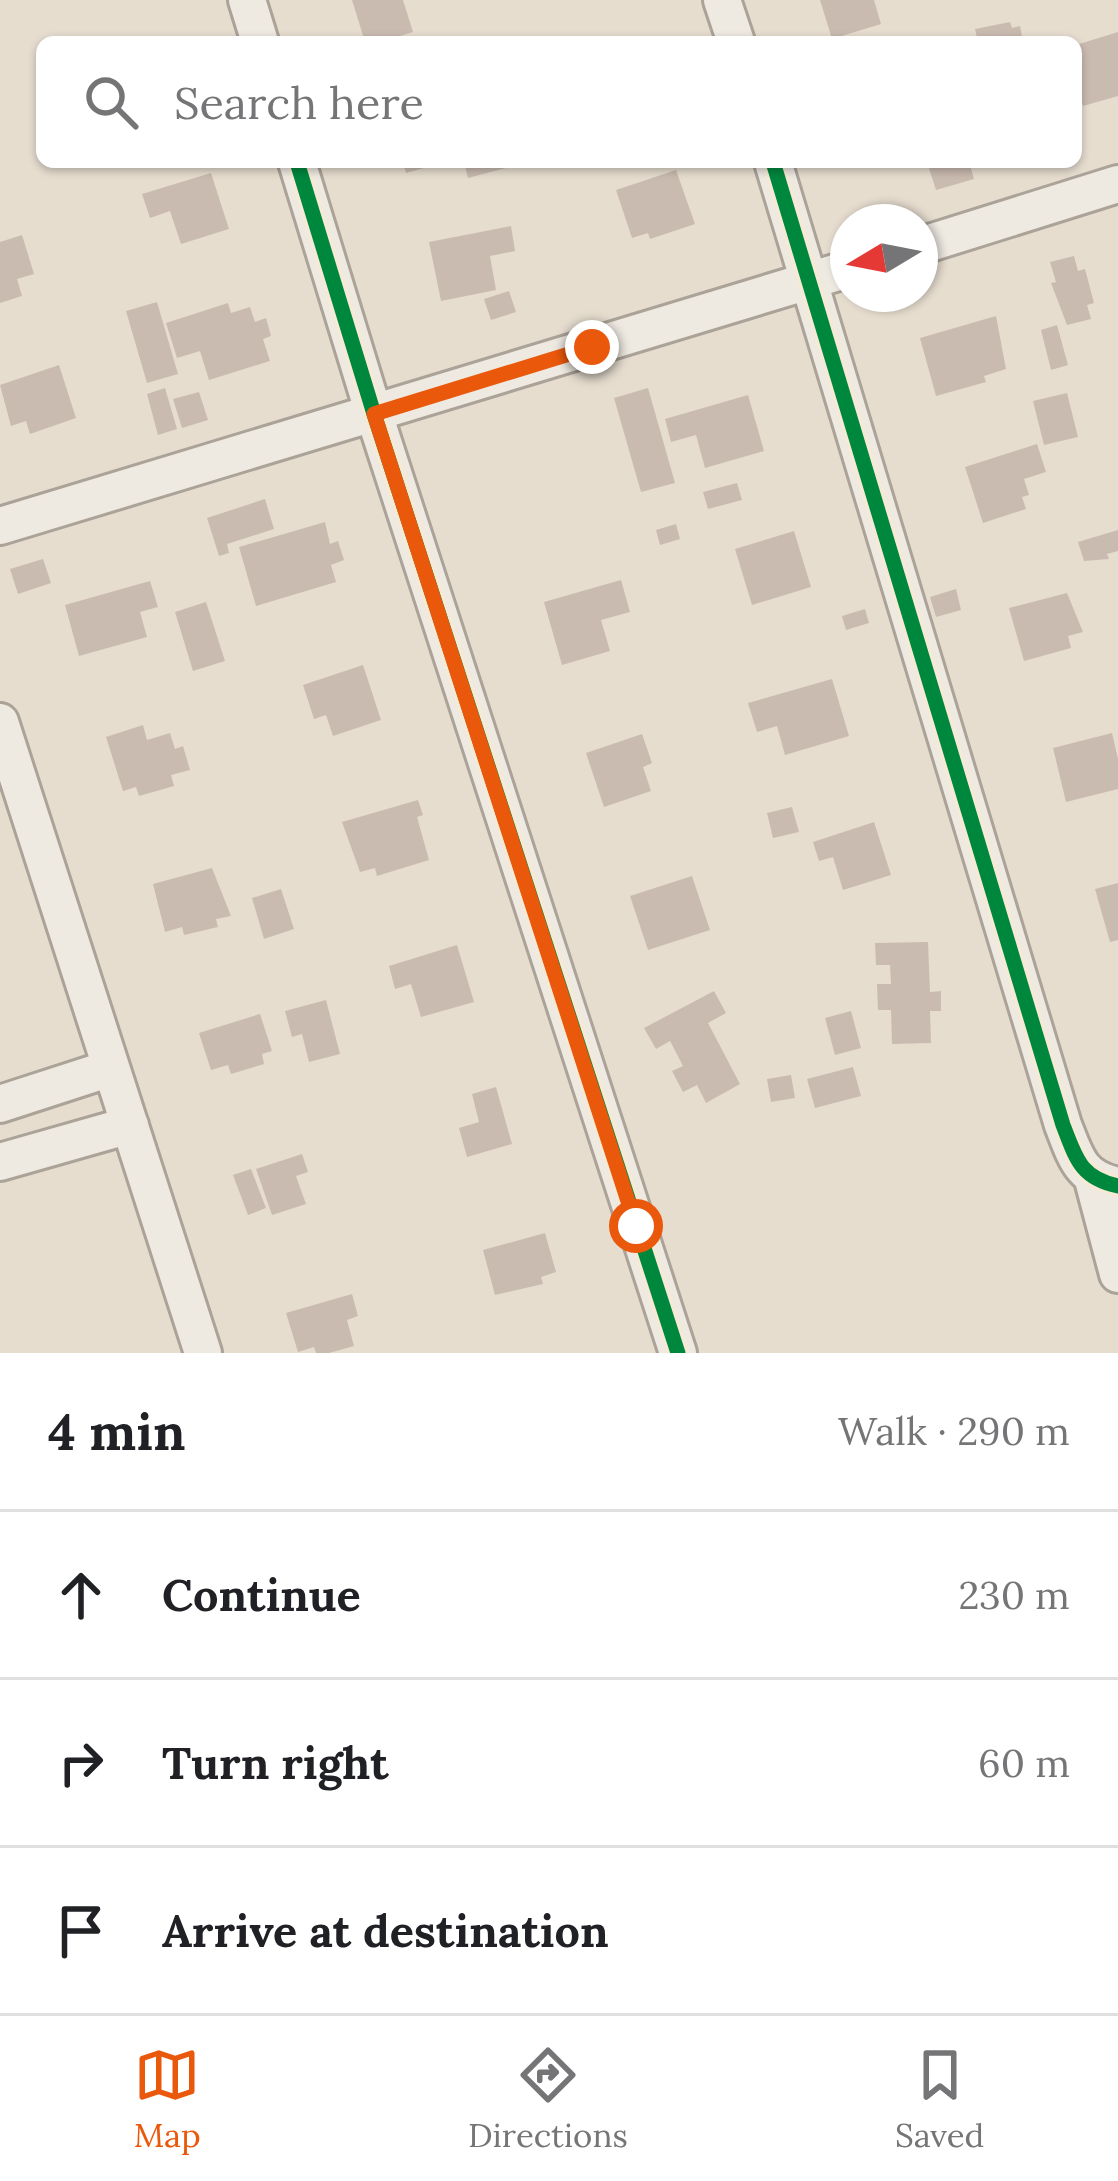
<!DOCTYPE html>
<html lang="en">
<head>
<meta charset="utf-8">
<style>
  :root { --surface:#fff; --page:#f2f2f2; --text:#202124; --muted:#757577; --line:#e0e0e0; --accent:#ea580c }
  body { margin:0; font-family:Lora,serif; background:var(--page); color:var(--text) }
  .compass { position:absolute; left:830px; top:204px; width:108px; height:108px; border-radius:50%; background:var(--surface); box-shadow:0 3px 9px #0004; rotate:260deg }
  .stop { position:absolute; width:36px; height:36px; margin:-27px; border:9px solid #ea580c; border-radius:50%; background:#fff }
  .stop.end { background:#ea580c; border-color:#fff; box-shadow:0 3px 12px #0008 }
  .list { margin:0; padding:0; list-style:none }
  h2 { display:flex; justify-content:space-between; align-items:center; height:156px; margin:0; padding:0 48px; font-size:51px }
  h2 small { font-size:39px; font-weight:400; color:var(--muted) }
  .list li { display:grid; grid-template-columns:78px 1fr auto; gap:36px; align-items:center; box-sizing:border-box; height:168px; padding:0 48px; border-top:3px solid var(--line) }
  .list b { display:block; font-size:45px; white-space:nowrap }
  .list em { font-size:39px; font-style:normal; color:var(--muted) }
  .icon { flex:none; width:66px; height:66px; fill:none; stroke:currentColor; stroke-width:2; stroke-linecap:round; stroke-linejoin:round }
  .map { position:relative; flex:none; width:1118px; height:1353px; overflow:hidden }
  .search { position:absolute; background:var(--surface); box-shadow:0 3px 9px #0004; left:36px; right:36px; top:36px; height:132px; display:flex; align-items:center; gap:30px; box-sizing:border-box; padding:0 42px; border-radius:18px; color:var(--muted); font-size:45px }
  .sheet { height:660px; background:var(--surface) }
  nav { display:flex; justify-content:space-around; align-items:center; box-sizing:border-box; height:168px; border-top:3px solid var(--line); background:var(--surface); font-size:33px; color:var(--muted) }
  nav a { display:grid; justify-items:center; gap:6px }
  nav .on { color:var(--accent) }
  .map>svg:first-child { display:block }
</style>
</head>
<body>
<div class="map">
<svg width="1118" height="1353" viewBox="0 0 1118 1353">
  <rect width="100%" height="100%" fill="#e6ddcf"/>
  <!-- building -->
  <path fill="#cabbb0" d="M352,0H403L413,32L380,42H365Z
    M820,0H874L881,24L832,39Z
    M1010,22L1012,28L1020,26L1023,42H978L975,29Z
    M1118,32V96L1083,106L1076,83V45Z
    M403,162H442V163L406,173Z
    M464,162H504L506,168L468,178Z
    M938,162H969L974,179L936,190L928,165Z
    M676,170L695,224L650,239L648,233L632,238L616,190Z
    M211,173L229,229L181,244L170,211L150,218L142,194Z
    M511,226L515,251L490,256L496,290L441,301L429,242Z
    M22,235L34,274L17,279L22,296L0,303V242Z
    M1074,256L1078,271L1085,269L1094,303L1087,305L1091,319L1067,325L1051,283L1056,282L1050,262Z
    M509,291L516,312L491,320L484,299Z
    M157,302L178,374L147,383L126,311Z
    M228,303L231,313L250,307L255,322L266,318L271,336L263,339L270,361L209,380L200,351L177,358L166,323Z
    M996,316L1006,369L984,376L986,382L936,396L920,338Z
    M1057,325L1068,365L1051,370L1041,330Z
    M59,365L76,418L30,434L26,421L11,426L0,385Z
    M165,388L177,429L158,435L147,394Z
    M648,388L675,483L641,492L614,398Z
    M199,392L208,420L182,428L173,399Z
    M1067,393L1078,437L1044,445L1033,401Z
    M748,395L764,451L705,468L696,435L671,442L665,419Z
    M1037,444L1046,472L1024,479L1029,495L1022,497L1026,509L983,523L965,467Z
    M737,483L742,500L708,509L703,492Z
    M265,499L274,529L227,544L229,553L219,556L207,518Z
    M325,522L330,544L338,541L344,560L331,565L336,582L256,606L239,547Z
    M676,524L680,539L660,545L656,530Z
    M1118,530V551L1107,554L1109,559L1084,561L1078,542Z
    M794,531L811,587L752,605L735,549Z
    M43,559L51,583L18,594L10,569Z
    M621,580L630,612L601,620L610,651L562,665L544,602Z
    M150,581L158,607L140,612L147,637L79,656L65,605Z
    M956,589L961,610L936,617L930,597Z
    M1067,593L1083,632L1068,636L1071,648L1024,661L1009,608Z
    M206,602L225,661L193,671L175,612Z
    M865,609L869,623L846,630L842,616Z
    M363,665L381,720L333,736L326,715L314,719L303,685Z
    M832,679L849,736L785,755L777,726L757,732L748,703Z
    M143,725L147,740L170,733L175,749L183,746L190,770L171,775L174,786L139,796L136,787L123,791L106,737Z
    M1112,733L1118,759V789L1066,802L1053,748Z
    M642,734L652,763L643,767L651,791L604,807L586,753Z
    M418,800L423,815L417,817L429,860L377,876L375,868L360,872L342,822Z
    M792,807L799,832L773,838L767,813Z
    M874,822L891,875L843,890L833,857L819,861L813,842Z
    M212,868L231,916L216,919L218,927L184,935L182,927L165,932L153,884Z
    M692,876L710,930L648,950L630,896Z
    M1118,883V940L1110,942L1095,889Z
    M281,889L294,929L264,939L252,898Z
    M928,942L930,992L941,991V1011H930L931,1043L892,1044L891,1010H878L877,984H891L890,965H876L875,943Z
    M457,945L474,1002L421,1017L411,984L395,989L389,966Z
    M714,991L726,1013L708,1023L740,1084L706,1103L697,1085L683,1092L672,1071L683,1066L670,1041L656,1049L644,1028Z
    M326,1000L340,1054L309,1062L302,1034L292,1037L285,1011Z
    M851,1011L861,1048L835,1055L825,1018Z
    M260,1014L272,1051L262,1054L264,1064L231,1074L228,1065L211,1070L199,1033Z
    M853,1067L861,1096L815,1108L807,1079Z
    M791,1075L795,1098L771,1102L767,1079Z
    M496,1087L512,1144L467,1157L459,1128L479,1122L472,1094Z
    M302,1154L308,1172L296,1176L306,1204L272,1215L256,1169Z
    M251,1169L266,1208L248,1215L233,1175Z
    M545,1233L556,1272L541,1277L543,1284L495,1295L483,1250Z
    M352,1294L358,1316L347,1320L354,1346L329,1353H316L314,1347L298,1352L286,1313Z"/>
  <g fill="none" stroke-linecap="round" stroke-linejoin="round">
    <!-- minor casing -->
    <g stroke="#aba298" stroke-width="42">
      <path id="minor" d="M247,0L260,42
        M722,0L736,42
        M297,162L374,414L678,1353
        M773,162L1063,1125C1076,1158 1080,1178 1118,1186
        M920,246L1118,184
        M0,526L848,269
        M0,722L203,1353
        M0,1104L111,1068
        M0,1162L130,1125
        M1092,1176L1118,1274"/>
    </g>
    <!-- minor -->
    <use href="#minor" stroke="#eee9e1" stroke-width="36"/>
    <!-- cycleway casing -->
    <g stroke="#f6ead6" stroke-width="22">
      <path id="cycleway" d="M297,162L374,414L678,1353
        M773,162L1063,1125C1076,1158 1080,1178 1118,1186"/>
    </g>
    <!-- cycleway -->
    <use href="#cycleway" stroke="#00873e" stroke-width="15"/>
  </g>
  <g fill="none" stroke-linecap="round" stroke-linejoin="round">
    <!-- route -->
    <path stroke="#ea580c" stroke-width="15" d="M592,347L374,414L636,1226"/>
  </g>
</svg>
<svg class="compass" viewBox="-18 -18 36 36"><path d="M0-13l5 13h-10z" fill="#e53935"/><path d="M0 13l5-13h-10z" fill="#757577"/></svg>
<div class="stop" style="left:636px;top:1226px"></div>
<div class="stop end" style="left:592px;top:347px"></div>
<div class="search"><svg class="icon" aria-label="search" viewBox="0 0 24 24"><circle cx="10" cy="10" r="6"/><path d="M15 15l6 6"/></svg>Search here</div>
</div>
<section class="sheet">
<h2>4 min<small>Walk · 290 m</small></h2>
<ul class="list">
<li><svg class="icon" aria-label="ahead" viewBox="0 0 24 24"><path d="M12 20V5M6 11l6-6 6 6"/></svg><div><b>Continue</b></div><em>230 m</em></li>
<li><svg class="icon" aria-label="right" viewBox="0 0 24 24"><path d="M7 20v-9h11M14 6l5 5-5 5"/></svg><div><b>Turn right</b></div><em>60 m</em></li>
<li><svg class="icon" aria-label="arrive" viewBox="0 0 24 24"><path d="M6 21V4h12l-3 4 3 4H6"/></svg><div><b>Arrive at destination</b></div></li>
</ul>
</section>
<nav>
<a class="on"><svg class="icon" aria-label="map" viewBox="0 0 24 24"><path d="M3 6l6-2 6 2 6-2v14l-6 2-6-2-6 2zM9 4v14M15 6v14"/></svg>Map</a>
<a><svg class="icon" aria-label="directions" viewBox="0 0 24 24"><path d="M12 3l9 9-9 9-9-9zM9 14v-3h6M13 9l2 2-2 2"/></svg>Directions</a>
<a><svg class="icon" aria-label="saved" viewBox="0 0 24 24"><path d="M7 4h10v16l-5-4-5 4z"/></svg>Saved</a>
</nav>
</body>
</html>
